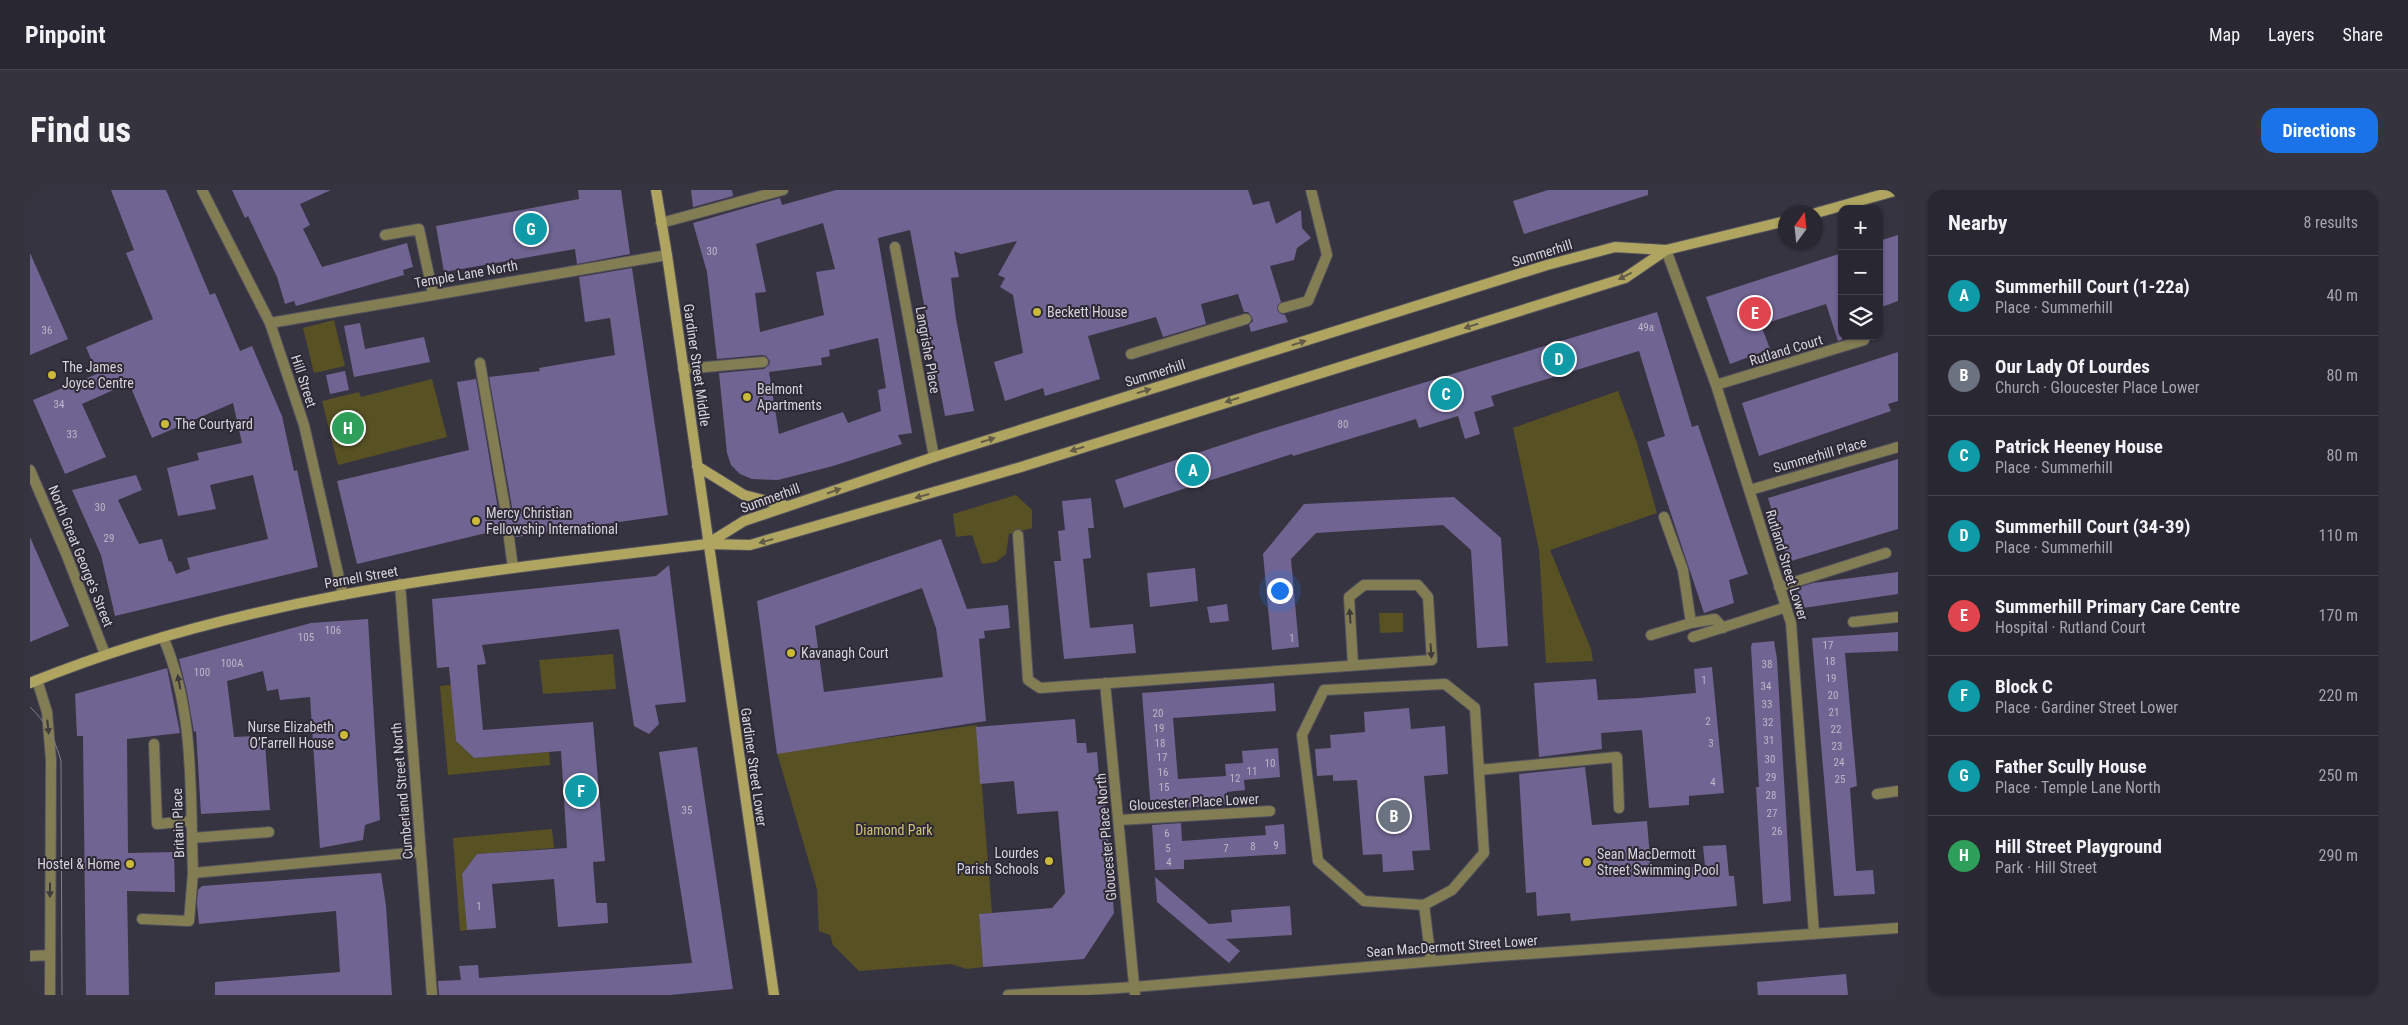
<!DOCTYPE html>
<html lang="en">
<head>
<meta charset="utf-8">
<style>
  :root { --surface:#292731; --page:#35333d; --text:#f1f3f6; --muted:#a5a5ab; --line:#45444d; --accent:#1a73e8 }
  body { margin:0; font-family:"Roboto Condensed",sans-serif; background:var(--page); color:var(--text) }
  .controls { position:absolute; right:15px; top:15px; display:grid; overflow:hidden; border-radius:10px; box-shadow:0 1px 4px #0004 }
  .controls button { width:45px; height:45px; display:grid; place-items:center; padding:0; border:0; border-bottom:1px solid var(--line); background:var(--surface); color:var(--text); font:25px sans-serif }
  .compass { position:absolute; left:1748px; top:15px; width:45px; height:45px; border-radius:50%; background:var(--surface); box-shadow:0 1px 4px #0004; rotate:15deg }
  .you { position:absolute; left:1249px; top:400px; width:18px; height:18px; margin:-12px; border:4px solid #fff; border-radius:50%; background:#1a73e8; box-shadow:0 0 0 8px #1a73e833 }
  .badge { display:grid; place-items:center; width:32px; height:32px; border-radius:50%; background:var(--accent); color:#fff; font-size:16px; font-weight:700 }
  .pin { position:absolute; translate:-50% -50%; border:2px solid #fff; box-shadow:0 1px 5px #0006 }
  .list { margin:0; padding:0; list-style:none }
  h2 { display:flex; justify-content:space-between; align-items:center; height:65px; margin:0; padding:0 20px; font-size:21px }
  h2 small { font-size:16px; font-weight:400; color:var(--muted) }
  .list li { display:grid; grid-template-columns:32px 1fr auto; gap:15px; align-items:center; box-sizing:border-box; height:80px; padding:0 20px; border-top:1px solid var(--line) }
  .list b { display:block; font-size:19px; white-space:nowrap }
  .list p { margin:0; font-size:16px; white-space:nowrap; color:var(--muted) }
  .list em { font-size:16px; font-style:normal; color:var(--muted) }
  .icon { flex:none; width:28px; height:28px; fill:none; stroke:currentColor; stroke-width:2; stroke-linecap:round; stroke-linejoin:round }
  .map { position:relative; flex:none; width:1868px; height:805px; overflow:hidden; border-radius:15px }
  header { display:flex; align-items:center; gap:30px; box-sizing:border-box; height:70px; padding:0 25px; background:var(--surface); border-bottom:1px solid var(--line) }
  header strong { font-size:24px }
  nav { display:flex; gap:28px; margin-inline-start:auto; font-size:18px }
  .intro { display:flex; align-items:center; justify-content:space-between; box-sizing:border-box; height:120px; padding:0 30px }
  h1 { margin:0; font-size:35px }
  .button { padding:12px 22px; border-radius:15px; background:var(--accent); color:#fff; font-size:18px; font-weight:700 }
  main { display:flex; gap:30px; padding:0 30px }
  aside { flex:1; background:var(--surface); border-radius:15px; box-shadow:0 1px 4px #0004 }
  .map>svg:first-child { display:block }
</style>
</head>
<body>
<header>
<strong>Pinpoint</strong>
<nav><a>Map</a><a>Layers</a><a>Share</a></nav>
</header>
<div class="intro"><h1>Find us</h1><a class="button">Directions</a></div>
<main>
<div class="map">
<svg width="1868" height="805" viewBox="0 0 1868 805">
  <rect width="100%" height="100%" fill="#373441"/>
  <!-- green -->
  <path fill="#585124" d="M304,130L315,176L284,183L273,138Z
    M402,189L417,247L308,275L292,211L329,202L331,207Z
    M1588,201L1607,253L1627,323L1520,360L1561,459L1563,471L1516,473L1509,360L1483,238Z
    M986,305L1002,320V338L979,344L976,364L966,372L952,374L942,345L926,347L923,324Z
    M1349,423H1373V442L1350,443Z
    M583,464L586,499L513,504L509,470Z
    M421,495L426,551L444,568L519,562L520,575L418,585L410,496Z
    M947,535L962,723L949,724L953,777L937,779L921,774L829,781L803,755L800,745L789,741L787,699L747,563Z
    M522,639L524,658L447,664L432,684L437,740L430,741L423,648Z"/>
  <!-- building -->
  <path fill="#706492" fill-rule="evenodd" d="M81,0H136L180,105L185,103L210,161L222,156L252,226L264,281L267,280L288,377L85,426L71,365L42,300L106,285L112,300L88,310L109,354L132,349L139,372L141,371L146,384L160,379L157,368L238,349L223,285L180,295L186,319L148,326L137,278L169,270L167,263L212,253L203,213L122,248L99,193L52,214L76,267L35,284L3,210L67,184L56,157L123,129L96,63L104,60Z
    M202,0H301L270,14L280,35L273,39L292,77L377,53L383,77L373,80L374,85L266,116L264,111L255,114L247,87L218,26L215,28Z
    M548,0H591L600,64L547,74L545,59L414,82L406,36L549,9Z
    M661,0H702L703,6L663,17Z
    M806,0H1218L1223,15L1239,11L1246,34L1271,20L1272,38L1281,48L1267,58L1264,70L1240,76L1251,112L1247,116V120L1251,124L1255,125L1258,132L1221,142L1219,135L1223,131L1222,127L1218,122H1214L1208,104L1171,114L1176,134L1133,147L1126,127L1058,146L1070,189L1015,206L1013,198L975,211L964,172L993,163L983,105L970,97L975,88L968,85L987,51L931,64L924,61L929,87L921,88L926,129L944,221L915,226L880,40L848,48L882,243L868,245L872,254L803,276L748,290L722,289L710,284L701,275L697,263L689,183L734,179L739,175L740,171L736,166L732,165L687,169L677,82L663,33L750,8L752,15ZM793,33L805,79L786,82L794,125L730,142L725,103L736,102L726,54ZM848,148L856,198L848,200L851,221L818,233L813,222L749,244L739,182L792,175L791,168L800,166L799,160Z
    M1518,0H1618V5L1494,44L1483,11Z
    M1868,45V111L1849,118V51Z
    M0,63L38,149L0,165Z
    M1812,63V150L1808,151L1796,114L1731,135L1740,159L1700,174L1676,107Z
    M602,78L638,325L486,347L481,342L474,344L473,339L327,374L307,291L439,260L427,192L446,189L468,319L473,325L480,323L482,317L459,187L510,181L509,178L585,165L580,128L555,132L549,87Z
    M1627,122L1662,237L1668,235L1718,384L1699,390L1704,413L1674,423L1617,252L1635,246L1609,161L1461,206L1464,216L1444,222L1450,244L1435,249L1428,226L1389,238L1386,229L1263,266L1262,264L1094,318L1085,290L1231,242Z
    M330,133L335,159L394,147L400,172L324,187L314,136Z
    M1868,162V211L1858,214L1861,221L1729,266L1712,213Z
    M315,181L319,200L300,204L296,185Z
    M1868,269V339L1758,372L1738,308Z
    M1424,307L1471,348L1478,456L1447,458L1441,360L1413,335L1286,343L1261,369L1269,457L1242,460L1233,364L1274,314Z
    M1061,308L1064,338H1058L1061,368L1053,369L1060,438L1103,434L1106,463L1034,469L1024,371H1031L1028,341L1035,340L1032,311Z
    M0,347L39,436L0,452Z
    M911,349L937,419L978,415L980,438L954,441L955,448L949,449L956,531L747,564L727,411ZM892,398L906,438L913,487L794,502L785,436Z
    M639,375L656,512L625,515L629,534L619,544L604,536L589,439L452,455L456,474L447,475L453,540L563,532L575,671L563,672L566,713H577L578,733L528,737L524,689L462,694L466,738L437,740L432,684L447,664L537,658L531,561L444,568L426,551L419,477L407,478L402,409L626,386Z
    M1165,378L1168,411L1120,417L1117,383Z
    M1868,382V404L1773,418L1767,398L1783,393Z
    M1197,414L1199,431L1180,433L1177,417Z
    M338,429L350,630L335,635L333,650L290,658L280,507L250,510L248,499L237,501L233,481L197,491L204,547L226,546L235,554L240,620L171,624L166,541L164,542L157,502L149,469L281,433Z
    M1868,442V461L1815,463L1827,596L1820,598L1826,681L1843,680L1845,704L1804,706L1782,448Z
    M1744,451L1747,469L1761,711L1733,714L1726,597H1729L1721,457L1722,453Z
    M1682,477L1694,603L1659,606V615L1619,618L1612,540L1571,543L1572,559L1509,567L1504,493L1566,489L1568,510L1610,508L1666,503L1664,479Z
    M137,478L150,543L97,549L98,663L144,662L145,702L97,701L99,805H56L53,546H47L45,504Z
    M1244,493L1246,521L1143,528L1148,589L1196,586L1195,574L1213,573L1212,561L1248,558L1250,587L1214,590L1215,600L1197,602L1196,590L1198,614L1121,621L1112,503Z
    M1379,518L1381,539L1415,536L1418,584L1394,586L1400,660L1382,661L1384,680L1353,682L1352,664L1333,665L1327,590L1303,591V585L1287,586L1285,559L1301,558L1300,545L1335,542L1334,522Z
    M1045,529L1047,553H1056L1057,563L1067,562L1071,609H1075L1084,723L1054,769L953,777L949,724L1022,718L1035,703L1028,621L987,624L984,591L950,594L946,537Z
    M667,557L703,799L640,805H409L408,791L431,790L429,776L448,775L449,788L662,773L629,562Z
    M1555,577L1562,635L1617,631L1621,680L1675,676L1673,656L1696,655L1699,686H1704L1707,716L1541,731L1540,723L1507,726L1506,702L1496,703L1489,584Z
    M1151,633L1152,651L1236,645L1235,636L1254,634L1256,664L1154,670V679L1125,680L1122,635Z
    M351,683L356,716L362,805H185V792L310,782L306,721L169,734L167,714L168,700L172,696Z
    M1125,687L1179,734L1202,732L1201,720L1260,716L1262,745L1196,749L1210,761L1199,773L1127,712Z
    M1816,784L1818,805H1728L1727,792Z"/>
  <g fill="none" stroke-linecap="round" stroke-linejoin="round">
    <!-- service casing -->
    <g stroke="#53515d" stroke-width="12">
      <path id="service" d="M631,33L753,0
        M355,45L389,39L403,104
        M1253,118L1278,111L1297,65L1281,0
        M1101,164L1216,129
        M450,173L475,318
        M653,179L733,172
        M1634,327L1653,380L1661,433
        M479,348L483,378
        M1621,445L1661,433L1685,429L1693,438
        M133,447C165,521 160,603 163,683L390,662
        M1663,447L1756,417
        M124,554L127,634L161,631
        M1449,580L1587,567L1589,618
        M162,648L239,642
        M1394,715L1422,700L1454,663L1445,518L1415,494L1294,500L1272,545L1288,671L1334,711L1394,715L1401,771
        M112,729L159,731L163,683"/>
    </g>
    <!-- minor casing -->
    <g stroke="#53515d" stroke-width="12">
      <path id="minor" d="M865,57L904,267
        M1636,60L1686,195L1761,433L1784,743
        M240,133L637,65
        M1686,195L1834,150
        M0,280L37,366L75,464
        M1720,300L1868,257
        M988,345L998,490L1010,498L1402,470L1398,407L1388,395H1334L1319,407L1323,475
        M370,394L402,805
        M1749,397L1856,363
        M1823,432L1868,427
        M7,490L17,522L21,570L20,805
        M1075,493L1105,805
        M1847,604L1868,601
        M1089,630L1240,621
        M0,766L20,765"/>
    </g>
    <!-- tertiary casing -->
    <g stroke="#53515d" stroke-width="12">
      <path id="tertiary" d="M172,0L240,133L274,235L313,405
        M978,805L1104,797L1453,767L1868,738"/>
    </g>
    <!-- secondary casing -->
    <g stroke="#53515d" stroke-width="12">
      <path id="secondary" d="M626,0L637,65L744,805
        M1786,23L1868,0
        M667,276L714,305L757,316
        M677,354L714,331L904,267L1517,75L1585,57L1636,60L1756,31
        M0,493C215,405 449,382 677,354L720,355L991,277L1595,88L1636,60"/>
    </g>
    <!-- service -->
    <use href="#service" stroke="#837d54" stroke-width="10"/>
    <!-- minor -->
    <use href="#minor" stroke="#837d54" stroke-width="10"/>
    <!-- tertiary -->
    <use href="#tertiary" stroke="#837d54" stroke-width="10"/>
    <!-- secondary -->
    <use href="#secondary" stroke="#afa560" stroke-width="10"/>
    <!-- tram -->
    <path stroke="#817f89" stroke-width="1" d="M0,517C16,532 25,549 31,571L32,805"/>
  </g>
  <!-- one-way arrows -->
  <defs><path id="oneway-solid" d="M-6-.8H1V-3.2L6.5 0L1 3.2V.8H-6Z" transform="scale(1.25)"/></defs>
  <g fill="#615b47">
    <use href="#oneway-solid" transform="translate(1595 86) rotate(153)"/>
    <use href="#oneway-solid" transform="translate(1441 136) rotate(163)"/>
    <use href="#oneway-solid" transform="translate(1269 153) rotate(-17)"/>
    <use href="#oneway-solid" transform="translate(1114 201) rotate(-17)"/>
    <use href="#oneway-solid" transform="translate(1202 210) rotate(162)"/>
    <use href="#oneway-solid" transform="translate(958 250) rotate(-17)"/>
    <use href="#oneway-solid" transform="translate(1047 259) rotate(162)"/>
    <use href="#oneway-solid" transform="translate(804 301) rotate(-19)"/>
    <use href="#oneway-solid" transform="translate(892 306) rotate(164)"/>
    <use href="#oneway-solid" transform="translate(736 351) rotate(164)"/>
  </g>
  <g fill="#3e3b3c">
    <use href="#oneway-solid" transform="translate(1320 426) rotate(-94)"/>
    <use href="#oneway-solid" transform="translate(1401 461) rotate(86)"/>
    <use href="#oneway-solid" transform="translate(149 492) rotate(-101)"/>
    <use href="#oneway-solid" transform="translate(18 537) rotate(84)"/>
    <use href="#oneway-solid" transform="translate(20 700) rotate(90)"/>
  </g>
  <!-- markers -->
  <g fill="#cbb939" stroke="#2d2a36" stroke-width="2">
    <circle cx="1007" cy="122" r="5"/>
    <circle cx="22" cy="185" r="5"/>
    <circle cx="717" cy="207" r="5"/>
    <circle cx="135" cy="234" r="5"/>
    <circle cx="446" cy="331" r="5"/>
    <circle cx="761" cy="463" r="5"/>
    <circle cx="314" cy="545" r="5"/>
    <circle cx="1019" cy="671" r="5"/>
    <circle cx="1557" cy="672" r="5"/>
    <circle cx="100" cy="674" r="5"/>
  </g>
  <g text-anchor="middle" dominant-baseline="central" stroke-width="4" stroke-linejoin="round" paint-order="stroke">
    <!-- number labels -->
    <g font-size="11" fill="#bcb7c9">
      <text x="682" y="61">30</text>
      <text x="1616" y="137">49a</text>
      <text x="17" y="140">36</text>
      <text x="29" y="214">34</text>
      <text x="1313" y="234">80</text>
      <text x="42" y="244">33</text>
      <text x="70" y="317">30</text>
      <text x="79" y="348">29</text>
      <text x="303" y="440">106</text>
      <text x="276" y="447">105</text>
      <text x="1262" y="448">1</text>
      <text x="1798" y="455">17</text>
      <text x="1800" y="471">18</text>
      <text x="202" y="473">100A</text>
      <text x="1737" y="474">38</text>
      <text x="172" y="482">100</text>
      <text x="1801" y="488">19</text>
      <text x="1674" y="490">1</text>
      <text x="1736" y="496">34</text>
      <text x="1803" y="505">20</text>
      <text x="1737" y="514">33</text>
      <text x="1804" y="522">21</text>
      <text x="1128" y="523">20</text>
      <text x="1678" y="531">2</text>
      <text x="1738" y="532">32</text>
      <text x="1129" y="538">19</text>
      <text x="1806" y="539">22</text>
      <text x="1739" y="550">31</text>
      <text x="1130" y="553">18</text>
      <text x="1681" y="553">3</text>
      <text x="1807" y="556">23</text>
      <text x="1132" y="567">17</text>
      <text x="1740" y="569">30</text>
      <text x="1809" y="572">24</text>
      <text x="1240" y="573">10</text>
      <text x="1222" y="581">11</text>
      <text x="1133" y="582">16</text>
      <text x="1741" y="587">29</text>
      <text x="1205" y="588">12</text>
      <text x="1810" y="589">25</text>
      <text x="1683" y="592">4</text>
      <text x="1134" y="597">15</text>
      <text x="1741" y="605">28</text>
      <text x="657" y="620">35</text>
      <text x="1742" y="623">27</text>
      <text x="1747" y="641">26</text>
      <text x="1137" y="643">6</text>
      <text x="1246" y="655">9</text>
      <text x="1223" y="656">8</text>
      <text x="1138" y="658">5</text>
      <text x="1196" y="658">7</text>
      <text x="1139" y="672">4</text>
      <text x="449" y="716">1</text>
    </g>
    <!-- street labels -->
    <g font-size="14" fill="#d5d3db" stroke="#2d2a36">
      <text transform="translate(1512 63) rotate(-17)">Summerhill</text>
      <text transform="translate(436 84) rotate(-10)">Temple Lane North</text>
      <text transform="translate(898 160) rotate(80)">Langrishe Place</text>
      <text transform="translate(1756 160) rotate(-17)">Rutland Court</text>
      <text transform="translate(667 175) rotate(82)">Gardiner Street Middle</text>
      <text transform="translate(1125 183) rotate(-17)">Summerhill</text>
      <text transform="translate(274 191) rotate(72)">Hill Street</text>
      <text transform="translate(1790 265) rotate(-16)">Summerhill Place</text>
      <text transform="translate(740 308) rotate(-20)">Summerhill</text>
      <text transform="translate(51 366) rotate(68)">North Great George's Street</text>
      <text transform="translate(1757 375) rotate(73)">Rutland Street Lower</text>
      <text transform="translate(331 387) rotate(-10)">Parnell Street</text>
      <text transform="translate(724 577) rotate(82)">Gardiner Street Lower</text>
      <text transform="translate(372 601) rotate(-95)">Cumberland Street North</text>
      <text transform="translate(1164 612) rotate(-3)">Gloucester Place Lower</text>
      <text transform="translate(148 633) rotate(-92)">Britain Place</text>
      <text transform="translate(1076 647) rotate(-95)">Gloucester Place North</text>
      <text transform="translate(1422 756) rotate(-4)">Sean MacDermott Street Lower</text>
    </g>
    <!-- poi labels -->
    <g font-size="14" fill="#d5d3db" stroke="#2d2a36" text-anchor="start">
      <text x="1017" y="122">Beckett House</text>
      <text x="32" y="177">The James<tspan x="32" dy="16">Joyce Centre</tspan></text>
      <text x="727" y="199">Belmont<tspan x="727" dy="16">Apartments</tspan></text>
      <text x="145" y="234">The Courtyard</text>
      <text x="456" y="323">Mercy Christian<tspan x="456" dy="16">Fellowship International</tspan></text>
      <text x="771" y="463">Kavanagh Court</text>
      <text x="304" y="537" text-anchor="end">Nurse Elizabeth<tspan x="304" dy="16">O’Farrell House</tspan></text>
      <text x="1009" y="663" text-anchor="end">Lourdes<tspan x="1009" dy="16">Parish Schools</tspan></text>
      <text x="1567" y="664">Sean MacDermott<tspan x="1567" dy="16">Street Swimming Pool</tspan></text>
      <text x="90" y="674" text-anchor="end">Hostel &amp; Home</text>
    </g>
    <!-- park labels -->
    <g font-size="14" fill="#d0c474" stroke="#2d2a36">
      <text x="864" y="640">Diamond Park</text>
    </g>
  </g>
</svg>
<div class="controls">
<button>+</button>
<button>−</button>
<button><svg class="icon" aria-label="layers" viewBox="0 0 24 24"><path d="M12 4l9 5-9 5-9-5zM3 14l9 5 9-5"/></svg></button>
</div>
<svg class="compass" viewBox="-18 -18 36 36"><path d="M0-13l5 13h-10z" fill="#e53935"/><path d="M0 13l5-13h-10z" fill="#a5a5ab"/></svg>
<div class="you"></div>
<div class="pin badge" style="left:1163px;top:280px;background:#0f9aa8">A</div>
<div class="pin badge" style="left:1364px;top:626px;background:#6b7280">B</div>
<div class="pin badge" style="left:1416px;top:204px;background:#0f9aa8">C</div>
<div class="pin badge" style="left:1529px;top:169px;background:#0f9aa8">D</div>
<div class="pin badge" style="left:1725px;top:123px;background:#e0444e">E</div>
<div class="pin badge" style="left:551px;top:601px;background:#0f9aa8">F</div>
<div class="pin badge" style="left:501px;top:39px;background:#0f9aa8">G</div>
<div class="pin badge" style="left:318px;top:238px;background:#2e9e5b">H</div>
</div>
<aside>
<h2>Nearby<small>8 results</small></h2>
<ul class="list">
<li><span class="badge" style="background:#0f9aa8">A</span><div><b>Summerhill Court (1-22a)</b><p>Place · Summerhill</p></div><em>40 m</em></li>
<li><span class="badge" style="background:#6b7280">B</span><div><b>Our Lady Of Lourdes</b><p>Church · Gloucester Place Lower</p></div><em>80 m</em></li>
<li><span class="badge" style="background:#0f9aa8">C</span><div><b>Patrick Heeney House</b><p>Place · Summerhill</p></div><em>80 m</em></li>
<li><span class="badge" style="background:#0f9aa8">D</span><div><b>Summerhill Court (34-39)</b><p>Place · Summerhill</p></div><em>110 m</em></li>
<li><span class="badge" style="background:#e0444e">E</span><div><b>Summerhill Primary Care Centre</b><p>Hospital · Rutland Court</p></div><em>170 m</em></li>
<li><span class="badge" style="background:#0f9aa8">F</span><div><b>Block C</b><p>Place · Gardiner Street Lower</p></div><em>220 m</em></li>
<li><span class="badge" style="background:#0f9aa8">G</span><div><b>Father Scully House</b><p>Place · Temple Lane North</p></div><em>250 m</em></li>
<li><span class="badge" style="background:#2e9e5b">H</span><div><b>Hill Street Playground</b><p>Park · Hill Street</p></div><em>290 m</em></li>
</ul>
</aside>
</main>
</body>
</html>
